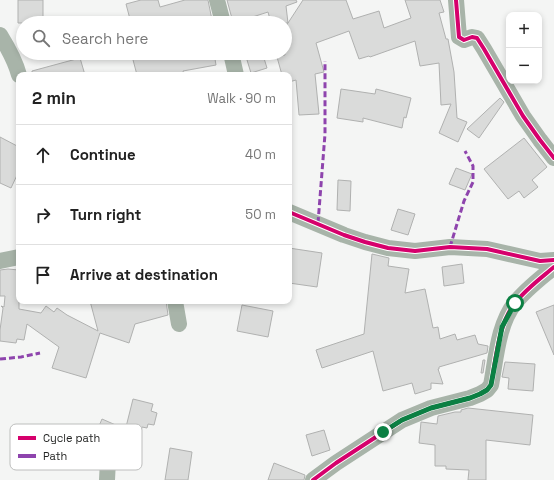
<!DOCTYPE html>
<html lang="en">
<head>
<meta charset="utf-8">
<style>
  :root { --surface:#fff; --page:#f2f2f2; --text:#222; --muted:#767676; --line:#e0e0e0 }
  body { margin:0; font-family:"Space Grotesk",sans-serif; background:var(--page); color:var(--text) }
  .controls { position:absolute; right:12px; top:12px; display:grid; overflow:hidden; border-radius:8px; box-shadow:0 2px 6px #0003 }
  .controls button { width:36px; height:36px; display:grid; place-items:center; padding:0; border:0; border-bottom:1px solid var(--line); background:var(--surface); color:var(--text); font:20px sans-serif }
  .stop { position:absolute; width:12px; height:12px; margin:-9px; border:3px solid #0b8043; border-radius:50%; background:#fff }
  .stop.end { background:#0b8043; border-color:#fff; box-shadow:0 1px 4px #0008 }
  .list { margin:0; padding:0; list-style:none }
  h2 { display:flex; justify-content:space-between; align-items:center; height:52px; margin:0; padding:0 16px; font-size:17px }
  h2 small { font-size:13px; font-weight:400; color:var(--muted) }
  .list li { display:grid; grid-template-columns:26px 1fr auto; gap:12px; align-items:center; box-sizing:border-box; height:60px; padding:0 16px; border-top:1px solid var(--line) }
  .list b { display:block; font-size:15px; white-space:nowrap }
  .list em { font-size:13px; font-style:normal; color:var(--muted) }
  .icon { flex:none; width:22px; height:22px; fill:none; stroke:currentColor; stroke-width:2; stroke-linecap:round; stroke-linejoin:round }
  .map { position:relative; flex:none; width:554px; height:480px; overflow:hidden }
  .search { position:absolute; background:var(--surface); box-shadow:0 2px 6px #0003; left:16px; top:16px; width:276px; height:44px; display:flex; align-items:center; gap:10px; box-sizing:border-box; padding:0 14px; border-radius:22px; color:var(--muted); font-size:15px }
  .panel { position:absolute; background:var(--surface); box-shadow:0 2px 6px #0003; left:16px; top:72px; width:276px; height:232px; border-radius:8px }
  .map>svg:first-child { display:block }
</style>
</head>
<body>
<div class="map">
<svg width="554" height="480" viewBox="0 0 554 480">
  <rect width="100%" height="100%" fill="#f4f5f4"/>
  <!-- building -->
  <path fill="#dadbda" stroke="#b0b1b0" d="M18,0H43V23H18Z
    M141,0H158L160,7L185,0H208L212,20L203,23H131L126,4Z
    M227,0H296L297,2L286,6L288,23L303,0H346L353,19L379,11L384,28L411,18L405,0H440L444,12L439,13L446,39H448L454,72L457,118L467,122L458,142L439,133L451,104L441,105L439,63L420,66L415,41L370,57L369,56L359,59L349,31L316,43L324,72L315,74L319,114L299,115L296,80L289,82V75H282L277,57L285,55V27L288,23H271L268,12L234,23L231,15Z
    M144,53H214L216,65L183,71L184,75H137L132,56Z
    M263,55L267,68L251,73L247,60Z
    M80,58L85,75H32V71Z
    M341,89L375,94L376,89L411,98L406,118L404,117L402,128L363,118V122L337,118Z
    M500,98L504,102L479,138L467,129Z
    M0,137L19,147V171L11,188L0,183Z
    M524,138L547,167L532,180L538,187L524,198L519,191L508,199L484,169Z
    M456,168L472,174L465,190L449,184Z
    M338,180L351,181L350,211L337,210Z
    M398,209L415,214L408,235L391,230Z
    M289,248L322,253L317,287L289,283Z
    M372,254L389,258L388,266L409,269L405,293L425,289L433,328L438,327L440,339L455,334L457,340L475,335L478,344L488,346L487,353L439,367V369H438L443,384L431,383V389L415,394L412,383L383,391L373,351L322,368L316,350L364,334Z
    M462,264L464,283L444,286L442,267Z
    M8,269L19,270V309L41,313L46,306L54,312L57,308L67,315L98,331L90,301H166L168,315L135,324L129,343L100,333L86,378L52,368L59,347L27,324L24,340L17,339L16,343L0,341V330L3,308L1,306L4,307L5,296H0V270Z
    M242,305L273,311L268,337L237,331Z
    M554,305V355L536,312Z
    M483,360H485L483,373H481Z
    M505,362L535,364L533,391L508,389L509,378L502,377Z
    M133,399L153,404L151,411L157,413L154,425L148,424L147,428L142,427L141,431L126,427Z
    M468,408L533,415L530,445L486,440V480H468L469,470L446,469V466H435V445L419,443L421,422L437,424L438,416L455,412H461V410Z
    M102,419L118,426L115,433L109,431H105L101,435L100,439L99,446L96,450L86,441L99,426Z
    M324,430L330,450L312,456L306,435Z
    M170,448L192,452L188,480H165Z
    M274,463L305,475L304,480H268Z"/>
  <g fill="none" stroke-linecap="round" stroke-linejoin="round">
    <!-- minor -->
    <path stroke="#a8b4a9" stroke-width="16" d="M217,0L223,23
      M456,0L459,37L464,40L472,37L477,38L484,49L523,116L540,140L554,158
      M0,35C8,48 15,60 19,75
      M231,53L236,75
      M289,212L344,235L365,242L388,248L415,251L450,247L487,249L540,261L554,260
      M0,261L19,257
      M175,301L179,324
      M107,480L109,440
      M313,480L336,463L402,420L431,408L470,398L480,394L487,390L491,385C496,359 498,324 515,303C526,289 541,278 554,267"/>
    <!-- quiet -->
    <path stroke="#8e44ad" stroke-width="3" stroke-dasharray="6 3" stroke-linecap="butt" d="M318,223L325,134V61
      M450,247L464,201L473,182V166L465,151
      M0,359L21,357L40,353"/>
    <!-- cycleway casing -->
    <g stroke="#fff" stroke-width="6">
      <path id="cycleway" d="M456,0L459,37L464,40L472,37L477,38L484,49L523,116L540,140L554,158
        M289,212L344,235L365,242L388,248L415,251L450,247L487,249L540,261L554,260
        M313,480L336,463L402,420L431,408L470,398L480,394L487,390L491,385C496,359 498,324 515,303C526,289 541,278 554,267"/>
    </g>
    <!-- cycleway -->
    <use href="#cycleway" stroke="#d6006c" stroke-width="4"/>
  </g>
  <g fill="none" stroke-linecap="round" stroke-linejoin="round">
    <!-- route -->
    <path stroke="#0b8043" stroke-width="5" d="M383,432L402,420L431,408L470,398L480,394L487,390L491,385L502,327L515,303"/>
  </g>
  <!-- legend -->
  <rect x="10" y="424" width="132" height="46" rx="6" fill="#fff" stroke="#bdbebd" stroke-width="1"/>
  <rect x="18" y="436" width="18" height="4" fill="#d6006c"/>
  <rect x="18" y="454" width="18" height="4" fill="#8e44ad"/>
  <g font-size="11" fill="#242524">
    <text x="43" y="442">Cycle path</text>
    <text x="43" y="460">Path</text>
  </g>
</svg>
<div class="controls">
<button>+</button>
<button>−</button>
</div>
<div class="stop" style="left:515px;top:303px"></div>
<div class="stop end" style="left:383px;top:432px"></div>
<div class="search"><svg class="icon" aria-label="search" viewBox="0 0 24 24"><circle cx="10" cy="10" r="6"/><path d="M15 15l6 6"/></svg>Search here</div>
<section class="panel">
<h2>2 min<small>Walk · 90 m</small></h2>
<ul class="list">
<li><svg class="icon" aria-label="ahead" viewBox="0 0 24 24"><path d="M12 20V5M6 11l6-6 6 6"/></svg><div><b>Continue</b></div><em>40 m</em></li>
<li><svg class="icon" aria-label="right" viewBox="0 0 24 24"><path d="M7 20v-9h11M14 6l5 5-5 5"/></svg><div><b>Turn right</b></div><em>50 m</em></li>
<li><svg class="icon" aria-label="arrive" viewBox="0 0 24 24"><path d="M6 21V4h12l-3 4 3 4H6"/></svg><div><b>Arrive at destination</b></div></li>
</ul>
</section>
</div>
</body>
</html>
